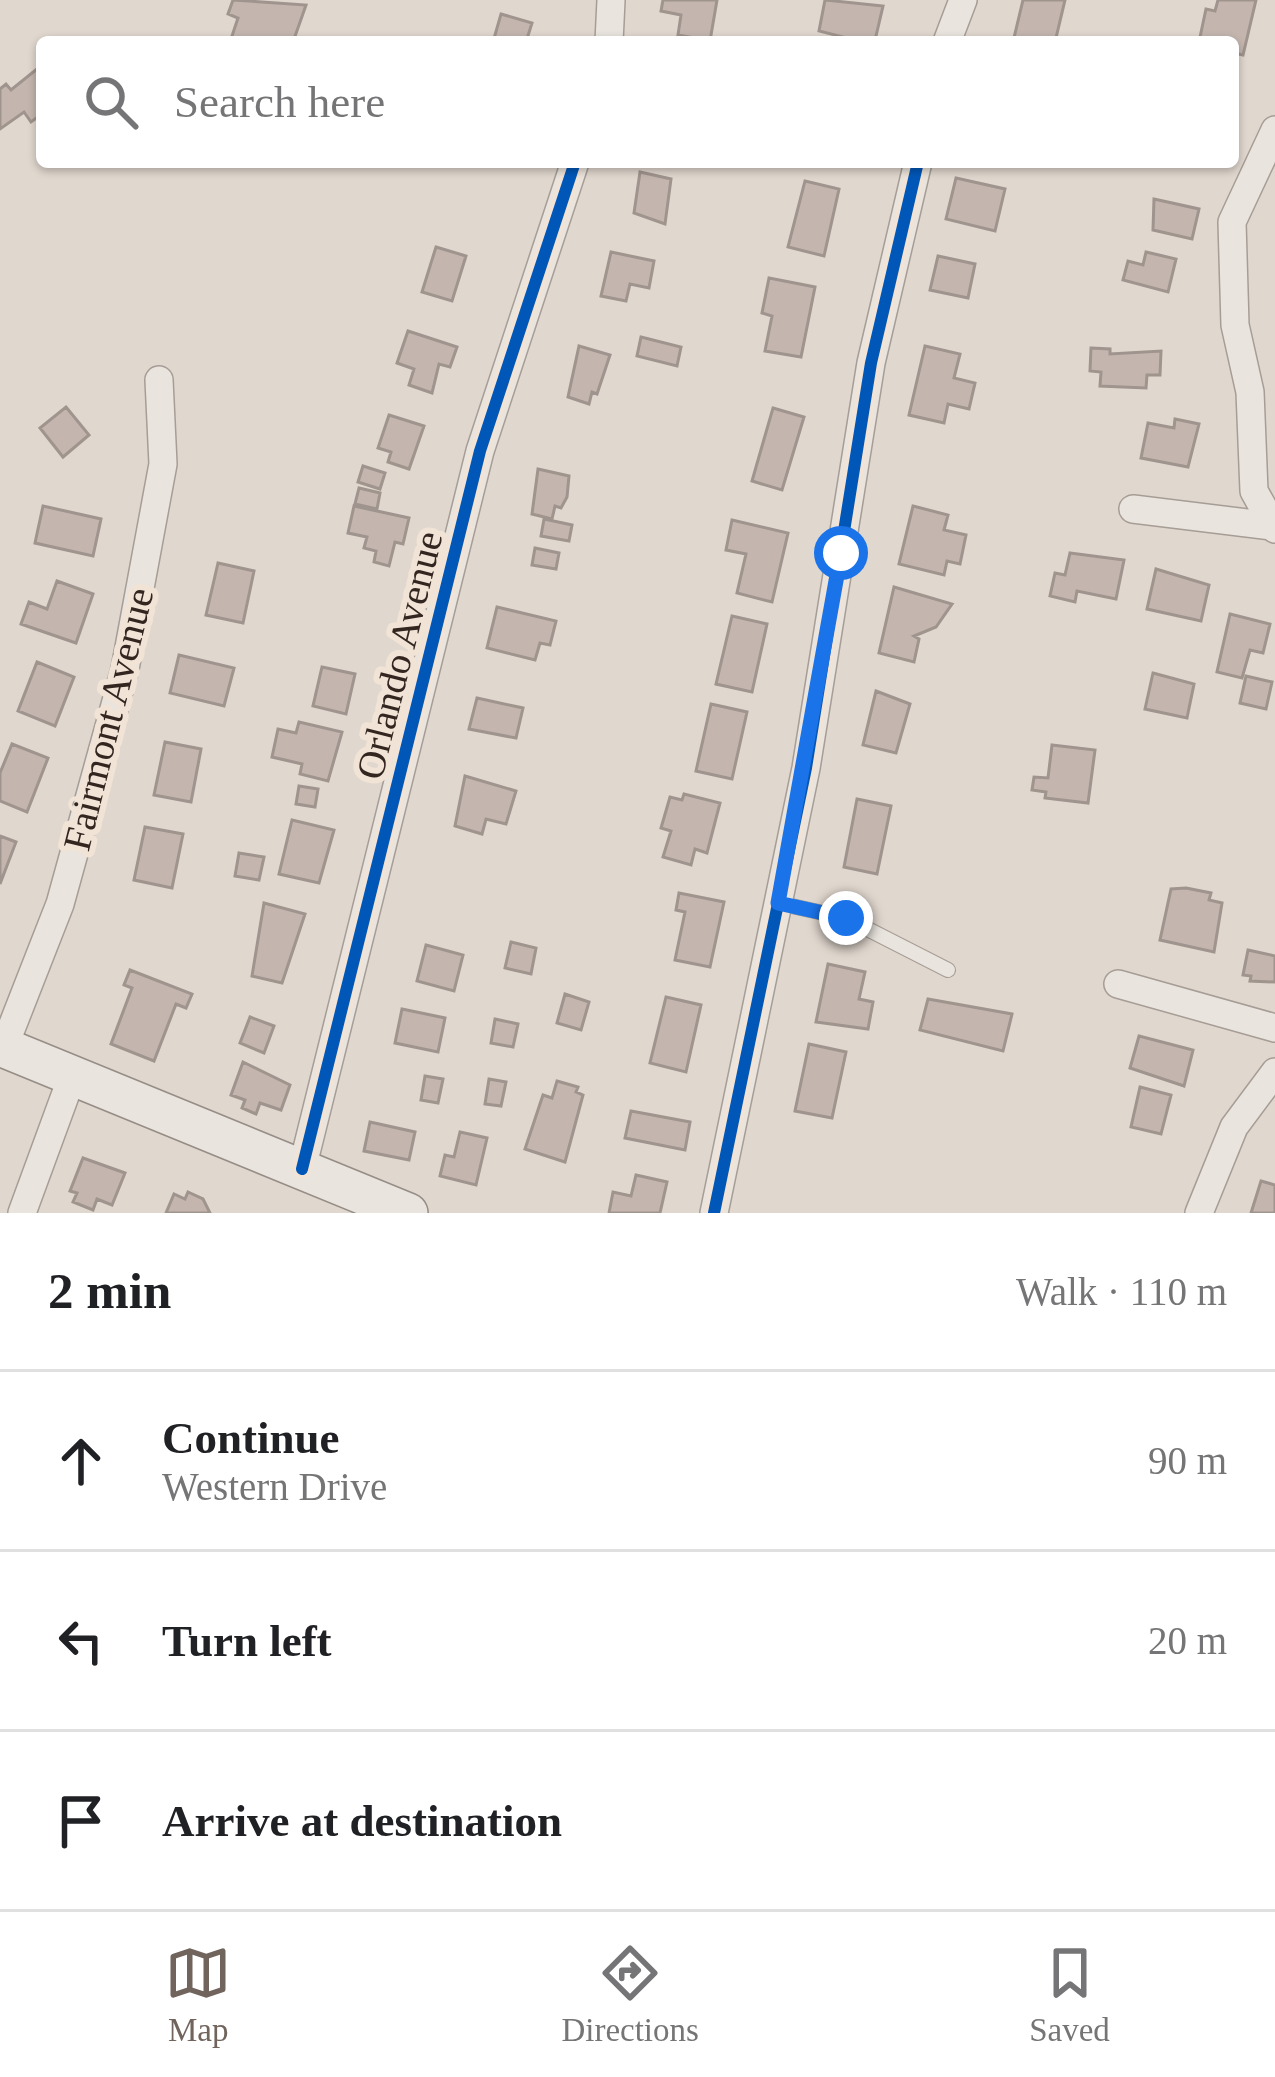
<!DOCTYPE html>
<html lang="en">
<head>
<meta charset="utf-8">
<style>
  :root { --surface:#fff; --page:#f6f6f6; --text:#202124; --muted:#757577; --line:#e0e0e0; --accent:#70645d }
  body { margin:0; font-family:Georgia,serif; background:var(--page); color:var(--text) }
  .stop { position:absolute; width:36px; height:36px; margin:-27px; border:9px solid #1a73e8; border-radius:50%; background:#fff }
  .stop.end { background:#1a73e8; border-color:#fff; box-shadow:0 3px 12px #0008 }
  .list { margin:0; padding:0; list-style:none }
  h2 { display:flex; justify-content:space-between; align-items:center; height:156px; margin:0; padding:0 48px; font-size:51px }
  h2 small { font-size:39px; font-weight:400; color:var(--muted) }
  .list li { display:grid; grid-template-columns:78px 1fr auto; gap:36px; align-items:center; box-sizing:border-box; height:180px; padding:0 48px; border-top:3px solid var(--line) }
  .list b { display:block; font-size:45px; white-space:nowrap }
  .list p { margin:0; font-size:39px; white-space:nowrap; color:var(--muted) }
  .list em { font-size:39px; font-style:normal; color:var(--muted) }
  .icon { flex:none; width:66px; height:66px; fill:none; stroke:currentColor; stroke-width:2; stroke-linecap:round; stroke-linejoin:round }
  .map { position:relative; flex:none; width:1275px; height:1213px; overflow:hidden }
  .search { position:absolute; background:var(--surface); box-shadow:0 3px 9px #0004; left:36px; right:36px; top:36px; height:132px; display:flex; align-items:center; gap:30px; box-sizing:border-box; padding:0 42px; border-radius:12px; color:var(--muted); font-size:45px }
  .sheet { height:696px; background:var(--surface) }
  nav { display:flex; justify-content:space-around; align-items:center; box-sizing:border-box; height:168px; border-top:3px solid var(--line); background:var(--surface); font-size:33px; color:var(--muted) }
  nav a { display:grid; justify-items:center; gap:6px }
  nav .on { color:var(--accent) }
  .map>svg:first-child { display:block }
</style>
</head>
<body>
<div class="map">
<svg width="1275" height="1213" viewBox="0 0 1275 1213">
  <rect width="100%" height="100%" fill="#e0d7ce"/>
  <!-- building -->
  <path fill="#c4b6af" stroke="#a0948e" stroke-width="3" d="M233,0L306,5L293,42H230L238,18L228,14Z
    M663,0H717L710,41L678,35L681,15L661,11Z
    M825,0L883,6L876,36L882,42H846L847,38L819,31Z
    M1023,0H1065L1055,42H1013Z
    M1218,0H1256L1243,55L1233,53V42H1199L1206,9L1215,11Z
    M501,14L532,23L526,42H493Z
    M37,69L42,76V114L31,122L24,112L0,129V89L6,84L11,90Z
    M640,172L671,179L665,224L634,213Z
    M956,178L1005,189L995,231L946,219Z
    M805,181L839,189L824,256L788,247Z
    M1154,199L1199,209L1192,239L1153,230Z
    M436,247L466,256L452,301L422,292Z
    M611,252L654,261L649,288L630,284L626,301L601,296Z
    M1146,252L1176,259L1168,292L1123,280L1128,261L1143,265Z
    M938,256L975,264L968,298L930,290Z
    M769,278L815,287L801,357L765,351L772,316L762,313Z
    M408,331L457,347L450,367L439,364L432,393L409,385L414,369L397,363Z
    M641,337L681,347L677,366L637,356Z
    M579,346L610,355L597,394L592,392L589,404L568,397Z
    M925,346L960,354L954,378L975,383L969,409L948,404L944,423L909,415Z
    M1091,348L1110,349V354L1161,351L1160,375H1147L1146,388L1100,386L1101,372L1090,371Z
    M66,407L89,435L63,457L40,428Z
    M773,408L804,417L782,490L752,481Z
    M389,415L424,426L409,469L388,462L391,452L378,448Z
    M1175,419L1199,424L1188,467L1141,458L1148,423L1174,428Z
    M363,466L385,473L380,489L358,482Z
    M538,469L569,476L567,497L561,508L555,506L552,519L532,514Z
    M359,488L380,493L377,509L355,504Z
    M43,506L101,519L93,556L35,543Z
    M354,506L409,518L403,544L395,542L389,566L374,562L376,551L364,548L367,537L348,533Z
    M913,506L948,515L944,530L966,535L960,564L947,561L944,575L899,564Z
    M544,519L572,525L569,541L541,536Z
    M732,520L788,533L772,602L737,593L746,554L726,550Z
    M535,548L559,553L556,569L532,565Z
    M1070,553L1124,560L1116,599L1077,591L1075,602L1050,596L1055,573L1065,575Z
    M218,563L254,571L243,623L206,615Z
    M1156,569L1209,585L1201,621L1147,609Z
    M57,581L93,594L76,643L21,624L29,602L47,609Z
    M894,587L952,604L936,627L914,636L919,639L914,662L879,653Z
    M497,607L556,621L550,645L540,643L535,660L487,648Z
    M1230,614L1270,624L1263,653L1250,650L1242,678L1217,672Z
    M732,616L767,624L752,692L716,684Z
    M179,655L234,668L224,706L170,693Z
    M37,662L74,677L55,726L18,711Z
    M322,667L355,674L346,714L313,706Z
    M1153,673L1194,684L1187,718L1145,709Z
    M1246,676L1272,682L1266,709L1240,703Z
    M876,691L910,704L896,753L863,745Z
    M477,698L523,708L516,738L469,729Z
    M711,704L747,712L732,779L696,771Z
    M299,722L342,732L328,781L300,774L302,764L272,757L278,729L296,733Z
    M165,742L201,749L191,802L154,795Z
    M12,744L48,758L27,812L0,801V773Z
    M1052,745L1095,750L1088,803L1045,798L1046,792L1032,790L1034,777L1048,778Z
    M465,776L516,791L506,824L486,819L482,834L455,826Z
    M299,786L318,789L315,807L296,804Z
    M684,794L720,803L707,853L695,849L691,865L663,857L671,831L661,828L670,797L682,800Z
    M857,799L891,806L877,874L844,867Z
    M292,820L334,830L319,883L279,874Z
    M145,827L183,834L172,888L134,880Z
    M0,836L16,842L0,884Z
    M239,853L264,857L259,880L235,876Z
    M1186,888L1211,893L1209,900L1222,903L1214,952L1160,940L1171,889Z
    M679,893L724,902L710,967L675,960L685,912L676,910Z
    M264,903L305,914L282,983L252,976Z
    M511,942L536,948L531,974L505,968Z
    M426,945L463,955L454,991L417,981Z
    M1248,950L1275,956V982L1250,981L1251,976L1243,975Z
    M828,964L865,972L859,999L873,1002L868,1029L816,1022Z
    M130,970L192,994L186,1008L176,1004L154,1061L111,1044L132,988L124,985Z
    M565,994L589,1002L581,1030L557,1023Z
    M666,997L701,1005L686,1072L650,1063Z
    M928,999L1012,1014L1003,1051L920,1030Z
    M402,1009L445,1018L438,1052L395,1043Z
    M250,1017L274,1026L264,1053L240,1043Z
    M495,1019L518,1024L513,1047L491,1043Z
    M1139,1036L1193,1050L1184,1086L1130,1068Z
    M809,1044L846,1052L832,1118L795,1111Z
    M243,1062L290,1085L281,1110L260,1103L256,1114L242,1108L245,1100L231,1095Z
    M425,1076L443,1079L438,1103L421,1100Z
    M489,1079L506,1082L501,1106L485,1104Z
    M557,1081L578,1087L576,1092L583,1095L565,1162L525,1149L543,1095L552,1098Z
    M1140,1087L1171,1095L1161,1134L1131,1127Z
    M631,1111L690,1122L685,1150L625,1138Z
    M370,1122L415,1132L409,1160L364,1151Z
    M460,1132L487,1138L476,1185L440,1176L445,1155L454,1157Z
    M83,1158L125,1173L112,1205L97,1199L93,1210L73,1202L77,1193L70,1191Z
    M636,1175L667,1182L660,1213H609L613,1192L631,1196Z
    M1261,1181L1275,1185V1213H1251Z
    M188,1192L203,1199L210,1213H166L174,1194L185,1199Z"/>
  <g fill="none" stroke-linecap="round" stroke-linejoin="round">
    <!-- service casing -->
    <g stroke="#a69d96" stroke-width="16">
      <path id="service" d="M778,903L846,918L948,970"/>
    </g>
    <!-- minor casing -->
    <g stroke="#a69d96" stroke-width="30">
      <path id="minor" d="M609,42L611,0
        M947,42L963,0
        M1275,130L1232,222L1235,325L1250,392L1254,491L1275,529
        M1133,509L1272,526
        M1118,984L1275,1028
        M4,1047L60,904L125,669L163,464L159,380
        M302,1169L480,451L575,162
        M22,1213L73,1074
        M714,1213L806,768L871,363L918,162
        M1199,1213L1234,1127L1275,1072"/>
    </g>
    <!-- secondary casing -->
    <g stroke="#958d86" stroke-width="42">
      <path id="secondary" d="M0,1046L408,1213"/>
    </g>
    <!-- service -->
    <use href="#service" stroke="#e9e4de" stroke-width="14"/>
    <!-- minor -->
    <use href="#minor" stroke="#e9e4de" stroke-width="27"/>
    <!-- secondary -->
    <use href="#secondary" stroke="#e9e4de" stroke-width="39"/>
    <!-- cycleway casing -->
    <g stroke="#f1e3d5" stroke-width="20">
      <path id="cycleway" d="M302,1169L480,451L575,162
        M714,1213L806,768L871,363L918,162"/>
    </g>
    <!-- cycleway -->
    <use href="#cycleway" stroke="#0057b8" stroke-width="12"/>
  </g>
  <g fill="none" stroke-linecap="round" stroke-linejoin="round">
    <!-- route -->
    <path stroke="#1a73e8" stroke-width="15" d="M841,553L778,903L846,918"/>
  </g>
  <g text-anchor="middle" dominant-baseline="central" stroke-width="12" stroke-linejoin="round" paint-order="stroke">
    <!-- street labels -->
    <g font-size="39" fill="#332620" stroke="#f1e3d5">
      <text transform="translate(399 655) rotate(-76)">Orlando Avenue</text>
      <text transform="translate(108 719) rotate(-76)">Fairmont Avenue</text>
    </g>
  </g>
</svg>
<div class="stop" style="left:841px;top:553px"></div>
<div class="stop end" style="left:846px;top:918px"></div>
<div class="search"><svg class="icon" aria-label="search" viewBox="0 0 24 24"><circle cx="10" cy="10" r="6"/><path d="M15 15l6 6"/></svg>Search here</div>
</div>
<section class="sheet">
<h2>2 min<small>Walk · 110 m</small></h2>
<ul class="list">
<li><svg class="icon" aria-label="ahead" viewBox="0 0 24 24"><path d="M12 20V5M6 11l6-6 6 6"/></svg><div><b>Continue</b><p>Western Drive</p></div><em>90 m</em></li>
<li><svg class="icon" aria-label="left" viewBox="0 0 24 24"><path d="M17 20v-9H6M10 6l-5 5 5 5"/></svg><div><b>Turn left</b></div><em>20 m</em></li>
<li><svg class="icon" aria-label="arrive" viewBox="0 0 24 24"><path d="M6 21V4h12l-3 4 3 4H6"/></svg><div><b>Arrive at destination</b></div></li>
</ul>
</section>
<nav>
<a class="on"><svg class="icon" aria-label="map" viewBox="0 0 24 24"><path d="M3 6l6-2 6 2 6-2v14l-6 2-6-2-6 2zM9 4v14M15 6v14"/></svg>Map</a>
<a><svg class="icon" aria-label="directions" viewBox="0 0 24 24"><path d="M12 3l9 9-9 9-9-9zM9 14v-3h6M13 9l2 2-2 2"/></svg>Directions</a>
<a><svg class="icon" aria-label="saved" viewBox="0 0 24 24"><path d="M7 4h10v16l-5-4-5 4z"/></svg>Saved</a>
</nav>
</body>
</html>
